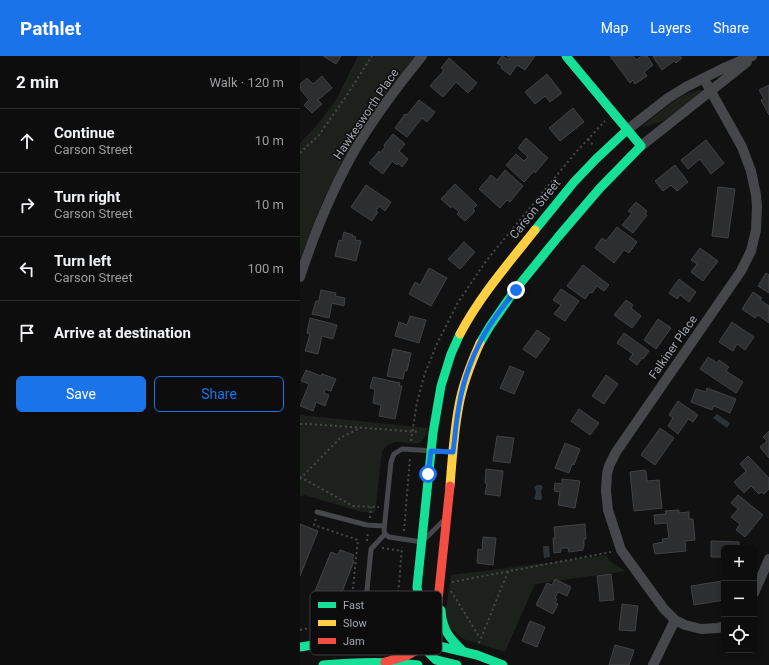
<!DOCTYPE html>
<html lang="en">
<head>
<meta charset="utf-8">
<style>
  :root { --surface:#0d0d0e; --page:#1b1b1c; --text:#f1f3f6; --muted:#9a9c9e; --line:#2d2d2e; --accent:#1a73e8 }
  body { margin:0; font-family:Roboto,sans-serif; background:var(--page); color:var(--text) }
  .controls { position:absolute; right:12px; bottom:12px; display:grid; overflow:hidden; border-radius:6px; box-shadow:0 2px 6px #0003 }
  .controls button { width:36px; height:36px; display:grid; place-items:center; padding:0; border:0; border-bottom:1px solid var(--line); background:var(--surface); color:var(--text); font:20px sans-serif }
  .stop { position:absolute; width:12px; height:12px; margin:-9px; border:3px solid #1a73e8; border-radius:50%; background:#fff }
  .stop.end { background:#1a73e8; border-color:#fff; box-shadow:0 1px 4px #0008 }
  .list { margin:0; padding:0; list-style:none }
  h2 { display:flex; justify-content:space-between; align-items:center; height:52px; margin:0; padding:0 16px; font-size:17px }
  h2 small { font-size:13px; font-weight:400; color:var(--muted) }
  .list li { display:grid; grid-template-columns:26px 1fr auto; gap:12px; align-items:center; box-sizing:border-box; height:64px; padding:0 16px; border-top:1px solid var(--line) }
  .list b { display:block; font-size:15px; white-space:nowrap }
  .list p { margin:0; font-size:13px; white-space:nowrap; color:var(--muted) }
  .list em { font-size:13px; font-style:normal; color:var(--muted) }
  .actions { display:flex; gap:8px; padding:12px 16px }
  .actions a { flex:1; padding:9px 0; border:1px solid var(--accent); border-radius:6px; text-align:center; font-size:14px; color:var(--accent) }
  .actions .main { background:var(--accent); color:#fff }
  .icon { flex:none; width:22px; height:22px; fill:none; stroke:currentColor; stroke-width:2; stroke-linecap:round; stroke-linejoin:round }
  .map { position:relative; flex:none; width:469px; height:609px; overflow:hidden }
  header { display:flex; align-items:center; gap:24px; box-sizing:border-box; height:56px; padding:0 20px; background:var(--accent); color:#fff }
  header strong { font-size:19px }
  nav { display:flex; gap:22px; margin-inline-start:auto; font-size:14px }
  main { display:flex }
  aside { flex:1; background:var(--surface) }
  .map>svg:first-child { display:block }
</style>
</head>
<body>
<header>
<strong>Pathlet</strong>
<nav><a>Map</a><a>Layers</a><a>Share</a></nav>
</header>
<main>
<aside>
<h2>2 min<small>Walk · 120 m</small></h2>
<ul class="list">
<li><svg class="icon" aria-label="ahead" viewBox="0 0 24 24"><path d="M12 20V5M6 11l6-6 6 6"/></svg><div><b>Continue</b><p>Carson Street</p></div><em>10 m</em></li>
<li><svg class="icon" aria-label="right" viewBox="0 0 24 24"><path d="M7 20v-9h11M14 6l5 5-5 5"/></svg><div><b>Turn right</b><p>Carson Street</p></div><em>10 m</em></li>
<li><svg class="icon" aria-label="left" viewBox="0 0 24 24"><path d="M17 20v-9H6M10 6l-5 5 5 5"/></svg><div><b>Turn left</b><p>Carson Street</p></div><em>100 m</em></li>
<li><svg class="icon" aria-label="arrive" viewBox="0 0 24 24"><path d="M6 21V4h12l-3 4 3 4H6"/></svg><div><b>Arrive at destination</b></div></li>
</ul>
<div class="actions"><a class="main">Save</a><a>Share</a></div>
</aside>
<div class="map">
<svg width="469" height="609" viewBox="0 0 469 609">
  <rect width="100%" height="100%" fill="#111112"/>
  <!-- green -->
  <path fill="#1c211c" d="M58,0H116L92,29L61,74L24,142L0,203V87L17,69L36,44Z
    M398,34H402V36L370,60L363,65L344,71L342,70L375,44L384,39Z
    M0,359L128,372C127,374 127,378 125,381C116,398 94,374 82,396L75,457L62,456L4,439L0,441Z
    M306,499L312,507L326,515L235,528L205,596L163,583L148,570L146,553L151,519Z"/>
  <!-- water -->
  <path fill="#2b3337" d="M417,358L430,367L427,372L413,362Z
    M237,429H241L243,431L241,435L242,442L241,444H236L234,442L236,436L234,431Z
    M243,490H249L250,501L244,502Z"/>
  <!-- building -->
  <path fill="#2d2e2f" stroke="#414245" d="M23,0H41L36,8Z
    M202,0L209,4L210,3L207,0H235L225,14L217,9L210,19L201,12L202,10L197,7Z
    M310,0H333L336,4L342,0H347L353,9L344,16L347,20L335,28L333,24L330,27Z
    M354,0H380L382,2L376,7L374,5L362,14L353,1Z
    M149,2L177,27L168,37L156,26L143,41L130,30L144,14L141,12Z
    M247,18L262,37L250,46L245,40L235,48L225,36Z
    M22,20L32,32L18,44L22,48L12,57L4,49L9,44L0,33V28L7,22L13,28Z
    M469,29V59L461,44L464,43L459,34Z
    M119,44L135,56L127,66L122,62L107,81L95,72L105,58L107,59Z
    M273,52L284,66L260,85L249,72Z
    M93,78L105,88L99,95L108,103L102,111L98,107L97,109L92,105L83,118L69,107L79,95L80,97L85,91L84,89Z
    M226,82L248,102L235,117L234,115L224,126L206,109L216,98L224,105L228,101L218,92Z
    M406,84L424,107L411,118L400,103L388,113L381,104Z
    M375,109L388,126L377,135L371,129L363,135L355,125Z
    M205,114L223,130L210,146L207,144L200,152L179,133L191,119L197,124Z
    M155,128L177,149L173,153L175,155L165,165L157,158L159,156L152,150L151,152L141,143Z
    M66,129L91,146L85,155L79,150L76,155L78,156L72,165L51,151Z
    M418,131L435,133L428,182L412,180Z
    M336,146L347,155L345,158L347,159L333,177L322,169L332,157L328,155Z
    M317,171L337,186L329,197L324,194L314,207L295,192L302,182L306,185Z
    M44,176L53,179L52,180L56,181L55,184L61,185L56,205L35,200L39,184L42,185Z
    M164,186L175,196L160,213L148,203Z
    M400,192L418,205L403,225L391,216L397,208L391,204Z
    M283,209L309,229L304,235L297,230L292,237L290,236L285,243L267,230Z
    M129,212L147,222L131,250L109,238L115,226L120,229Z
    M466,217L469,219V237L458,230Z
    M379,223L396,236L389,246L380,239L377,243L369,237Z
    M261,233L279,245L265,265L254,258L261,249L253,244Z
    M21,234L36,237L35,240L45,242L44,250L32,247L29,262L12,258L16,245H19Z
    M453,236L462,242L460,244L469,250V267L458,259L455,262L442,253Z
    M326,244L333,249L331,252L341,260L332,272L314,259Z
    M110,260L126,264L119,287L95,280L99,266L107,269Z
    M10,262L37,269L33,283L22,280L18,298L5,295L10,278L7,277Z
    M358,263L371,272L356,293L344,284Z
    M432,266L454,281L445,294L437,288L433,295L419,286Z
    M237,274L250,283L236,302L223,293Z
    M324,277L349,295L343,303L342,302L337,309L329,303L333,298L317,287Z
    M93,293L111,297L107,315L105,314L103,323L87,320Z
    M408,301L417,307L419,304L429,311L426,315L443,326L436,337L400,313Z
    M210,310L224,316L214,338L200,332Z
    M6,314L21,320L22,318L36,323L31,335L25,333L24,337L29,339L25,350L16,346L13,355L0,350L9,328L1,325Z
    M306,319L318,328L304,348L292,340Z
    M73,321L100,327L99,330H102L95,363L79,360L81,349L73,347L75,333L70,332Z
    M407,332L436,343L430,357L414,350L412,354L391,346L396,333L406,336Z
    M378,345L398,359L393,366L388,363L378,378L368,370L373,362L369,359Z
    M279,353L299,367L290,379L271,365Z
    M360,372L374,382L355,409L341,399Z
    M469,375V402L460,391L467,385L463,381Z
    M197,380L214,382L210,407L193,405Z
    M265,387L280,393L274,409L272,408L269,417L255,412Z
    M448,400L469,422V433L464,438L461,436L459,438L451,430L444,437L434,426L446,415L440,408Z
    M186,413L203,415L200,440L185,438L187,428L185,427Z
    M345,414L346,416L347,425L359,424L362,452L334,455L330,416Z
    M262,423L280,425L275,452L258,449L260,436L254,435L255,427L262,428Z
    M438,439L463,459L445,481L436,474L440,468L431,461L438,453L431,447Z
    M379,454V457L389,456V463H393L395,484L385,485L386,495L355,498L353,488L363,486L362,483L369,482L367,467L355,468L354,459L366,458L365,455Z
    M0,468L18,475L0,520Z
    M285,468L286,483H284V491H283V494L269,496L268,492H261V496L254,497L253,482L255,483L254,471Z
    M183,481L196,482L193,509L177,507L178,493L182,494Z
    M411,485L439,486V492H424V501H411Z
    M40,494L54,499L52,504L54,505L35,554L11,545L31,496L38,499Z
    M311,518L314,544L300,545L297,520Z
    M255,523L271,531L267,540L258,536L255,542L257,543L255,547L258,548L253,558L236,549L247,527L252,529Z
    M422,525L424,535V544L394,549L391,530Z
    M322,548L338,550L335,575L319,574Z
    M230,565L245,571L237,591L222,585Z
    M315,589L334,594L329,609H309Z"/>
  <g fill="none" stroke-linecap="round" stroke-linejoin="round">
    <!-- path -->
    <path stroke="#48494b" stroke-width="2" stroke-dasharray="2 3" stroke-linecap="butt" d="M288,83L294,90
      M0,97L19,79L47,39L72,0
      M0,368H9L120,376
      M111,385L117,346L125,317L137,288L157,248L186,205L276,96L305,65
      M0,421L53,450L79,451
      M0,423L40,382L60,372
      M70,462L71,451
      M16,463L14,469L58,484L51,551H57
      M104,475L110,402
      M67,485L68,476
      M82,492L102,495
      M152,526L311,496
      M151,535L180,582
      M0,574L32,567L85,565L92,561L97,552L102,491
      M179,587L208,516"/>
    <!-- lane -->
    <path stroke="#46474a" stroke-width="5" d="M17,456L67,469L84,470
      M142,466L122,486L89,481L85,478L84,474L91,406L94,398L102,393L151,396
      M65,555L71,493L85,478"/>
    <!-- street -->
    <path stroke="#46474a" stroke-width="10" d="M404,23L442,91L451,115L456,139L457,150L456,174L451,195L441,215L316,396L309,410L307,418L306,435L308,454L321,494L364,553L375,564L385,569L401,573L418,572L424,570
      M327,74L368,42L386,31L426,11L452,0
      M341,90L447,6
      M0,221C15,175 34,129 59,87C78,56 99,28 122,0
      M454,537L469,503
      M353,609L375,564"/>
    <!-- fast -->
    <path stroke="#16e098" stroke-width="9" d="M235,174L274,126L296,103L327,74
      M180,287L190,270L215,234L258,181L300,132L341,90L266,0
      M141,554C142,574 150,583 164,596
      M0,591L37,585L76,583L98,584L123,589L139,590L177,599L203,609
      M23,609C55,606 86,605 118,609
      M157,609L136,604L126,594L118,579L119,543L117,531L133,377L141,330L151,298L160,278"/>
    <!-- slow -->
    <path stroke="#ffcf43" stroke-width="9" d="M160,278C180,240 208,208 235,174
      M150,430C152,403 154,375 159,349C163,327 171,307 180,287
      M84,584C89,581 94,580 99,577C108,571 112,559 114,549"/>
    <!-- jam -->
    <path stroke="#f24e42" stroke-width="9" d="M85,606L106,600L117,594L131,582L136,563L150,430"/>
  </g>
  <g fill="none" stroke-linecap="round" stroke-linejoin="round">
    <!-- route -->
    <path stroke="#1a73e8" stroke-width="5" d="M128,418L131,395L153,396C155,381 156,365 159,350C163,323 175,292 190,269C198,257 207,245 216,234"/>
  </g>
  <g text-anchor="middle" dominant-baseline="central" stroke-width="3" stroke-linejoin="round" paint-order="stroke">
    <!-- street labels -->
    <g font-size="12" fill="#a4a9b1" stroke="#0c0c0d">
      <text transform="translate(66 58) rotate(-56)">Hawkesworth Place</text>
      <text transform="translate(235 153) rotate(-51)">Carson Street</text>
      <text transform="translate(373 291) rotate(-55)">Falkiner Place</text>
    </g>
  </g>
  <!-- legend -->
  <rect x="10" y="535" width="132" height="64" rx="6" fill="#0c0c0d" stroke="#3a3b3e" stroke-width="1"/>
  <rect x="18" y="546" width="18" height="6" fill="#16e098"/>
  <rect x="18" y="564" width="18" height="6" fill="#ffcf43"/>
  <rect x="18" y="582" width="18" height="6" fill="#f24e42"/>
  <g font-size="11" fill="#a4a9b1">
    <text x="43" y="553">Fast</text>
    <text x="43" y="571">Slow</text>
    <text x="43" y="589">Jam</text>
  </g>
</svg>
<div class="controls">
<button>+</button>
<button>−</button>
<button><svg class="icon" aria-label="locate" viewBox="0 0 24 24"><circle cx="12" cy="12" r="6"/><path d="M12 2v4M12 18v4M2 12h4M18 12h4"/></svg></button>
</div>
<div class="stop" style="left:128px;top:418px"></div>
<div class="stop end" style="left:216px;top:234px"></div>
</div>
</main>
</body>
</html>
